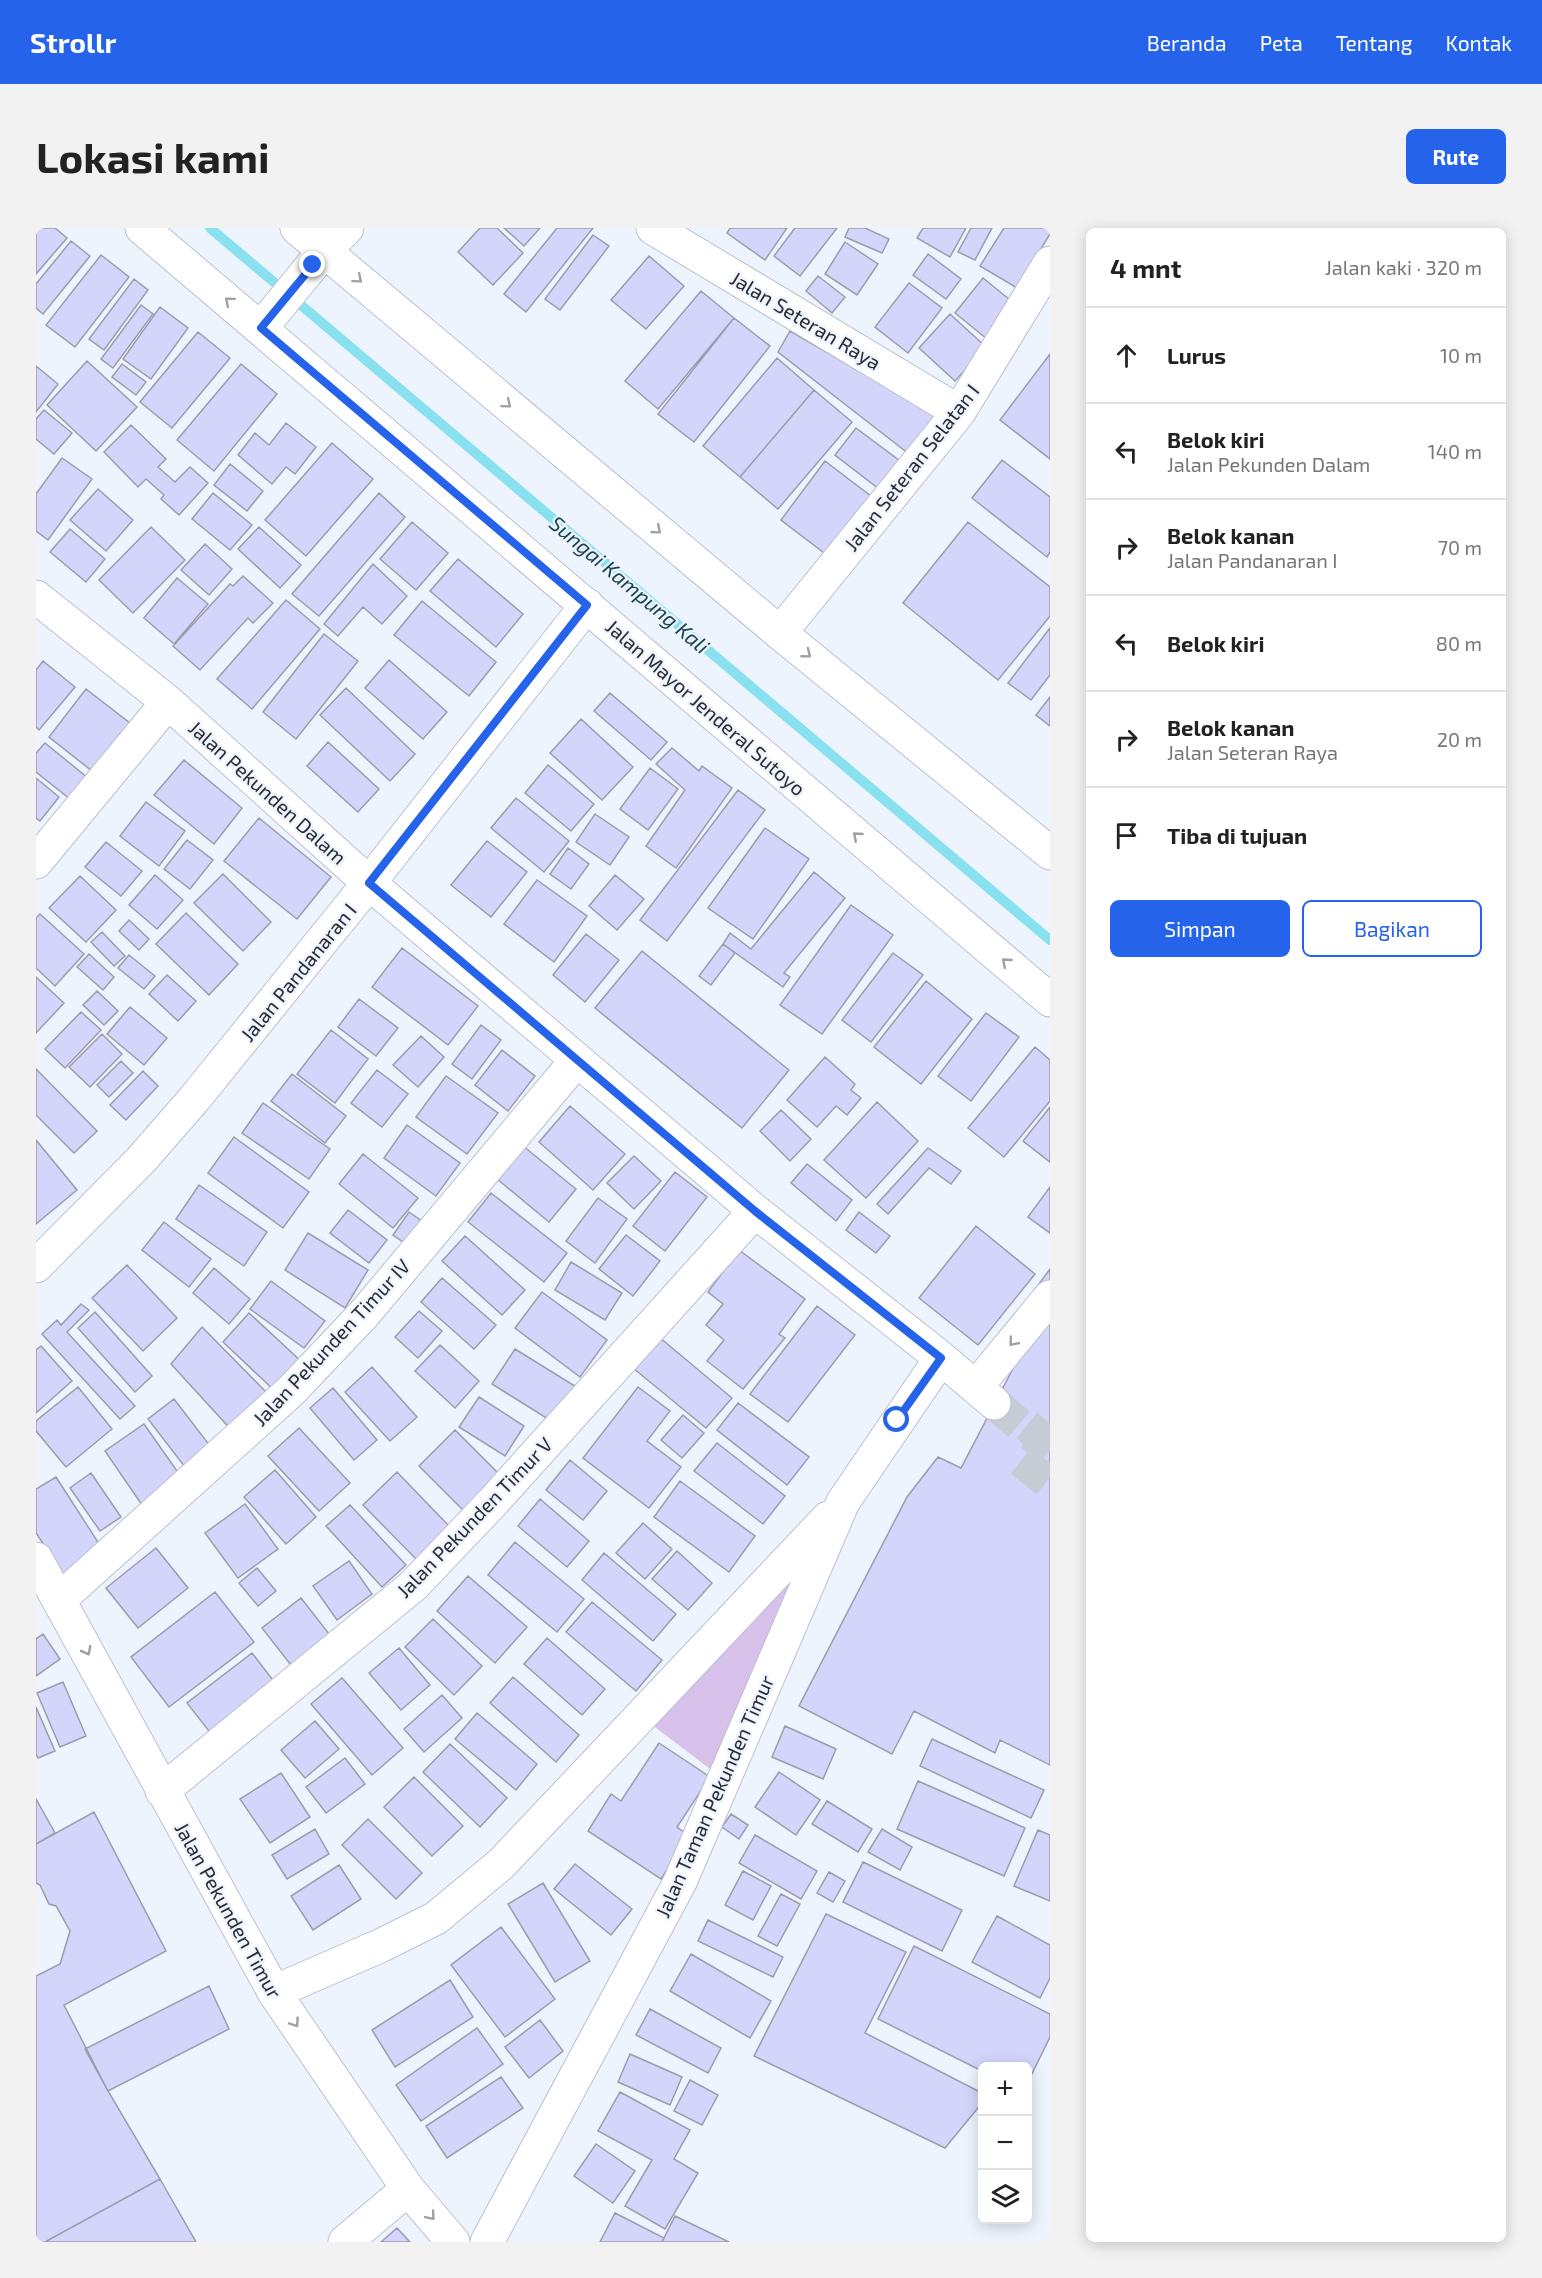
<!DOCTYPE html>
<html lang="id">
<head>
<meta charset="utf-8">
<style>
  :root { --surface:#fff; --page:#f2f2f2; --text:#222; --muted:#767676; --line:#e0e0e0; --accent:#2563eb }
  body { margin:0; font-family:"Exo 2",sans-serif; background:var(--page); color:var(--text) }
  .controls { position:absolute; right:18px; bottom:18px; display:grid; overflow:hidden; border-radius:9px; box-shadow:0 3px 15px #0003 }
  .controls button { width:54px; height:54px; display:grid; place-items:center; padding:0; border:0; border-bottom:2px solid var(--line); background:var(--surface); color:var(--text); font:30px sans-serif }
  .stop { position:absolute; width:18px; height:18px; margin:-14px; border:4px solid #2563eb; border-radius:50%; background:#fff }
  .stop.end { background:#2563eb; border-color:#fff; box-shadow:0 2px 6px #0008 }
  .list { margin:0; padding:0; list-style:none }
  h2 { display:flex; justify-content:space-between; align-items:center; height:78px; margin:0; padding:0 24px; font-size:26px }
  h2 small { font-size:20px; font-weight:400; color:var(--muted) }
  .list li { display:grid; grid-template-columns:39px 1fr auto; gap:18px; align-items:center; box-sizing:border-box; height:96px; padding:0 24px; border-top:2px solid var(--line) }
  .list b { display:block; font-size:22px; white-space:nowrap }
  .list p { margin:0; font-size:20px; white-space:nowrap; color:var(--muted) }
  .list em { font-size:20px; font-style:normal; color:var(--muted) }
  .actions { display:flex; gap:12px; padding:18px 24px }
  .actions a { flex:1; padding:14px 0; border:2px solid var(--accent); border-radius:9px; text-align:center; font-size:21px; color:var(--accent) }
  .actions .main { background:var(--accent); color:#fff }
  .icon { flex:none; width:33px; height:33px; fill:none; stroke:currentColor; stroke-width:2; stroke-linecap:round; stroke-linejoin:round }
  .map { position:relative; flex:none; width:1014px; height:2014px; overflow:hidden; border-radius:9px }
  header { display:flex; align-items:center; gap:36px; box-sizing:border-box; height:84px; padding:0 30px; background:var(--accent); color:#fff }
  header strong { font-size:28px }
  nav { display:flex; gap:33px; margin-inline-start:auto; font-size:21px }
  .intro { display:flex; align-items:center; justify-content:space-between; box-sizing:border-box; height:144px; padding:0 36px }
  h1 { margin:0; font-size:42px }
  .button { padding:15px 27px; border-radius:9px; background:var(--accent); color:#fff; font-size:21px; font-weight:700 }
  main { display:flex; gap:36px; padding:0 36px }
  aside { flex:1; background:var(--surface); border-radius:9px; box-shadow:0 3px 15px #0003 }
  .map>svg:first-child { display:block }
</style>
</head>
<body>
<header>
<strong>Strollr</strong>
<nav><a>Beranda</a><a>Peta</a><a>Tentang</a><a>Kontak</a></nav>
</header>
<div class="intro"><h1>Lokasi kami</h1><a class="button">Rute</a></div>
<main>
<div class="map">
<svg width="1014" height="2014" viewBox="0 0 1014 2014">
  <rect width="100%" height="100%" fill="#eef4fd"/>
  <!-- green -->
  <path fill="#d7c1eb" d="M779,1313L682,1547L611,1493Z"/>
  <g fill="none" stroke-linecap="round" stroke-linejoin="round">
    <!-- stream -->
    <path stroke="#89e1f0" stroke-width="10" d="M174,0L1014,712"/>
  </g>
  <!-- building -->
  <path fill="#d4d5fb" stroke="#9b9cac" stroke-width="1.5" d="M0,0H19L31,10L0,46Z
    M444,0H461L487,25L457,57L422,24Z
    M468,0H504L488,18Z
    M521,0H557L490,84L468,66Z
    M694,0H751L729,32L691,5Z
    M759,0H801L764,48L738,28Z
    M813,0H829L853,11L846,25L809,9Z
    M887,0H930L914,29L881,10Z
    M935,0H956L939,32L922,24Z
    M968,0H1014V6L981,60L944,38Z
    M557,7L573,18L524,82L509,71Z
    M35,13L54,28L7,86L0,80V56Z
    M809,14L842,36L821,67L789,46Z
    M892,26L925,51L910,71L877,47Z
    M65,27L93,49L39,119L10,97Z
    M613,28L648,58L610,101L575,72Z
    M782,48L809,69L796,85L770,63Z
    M947,50L984,80L956,115L919,85Z
    M98,51L112,62L68,122L53,111Z
    M873,55L906,80L872,125L839,99Z
    M665,63L698,90L622,181L589,153Z
    M105,77L117,86L77,140L65,131Z
    M124,79L152,100L115,151L87,131Z
    M914,86L950,119L919,153L883,120Z
    M698,90L734,118L658,214L622,186Z
    M754,103L900,187L873,226L742,124Z
    M162,104L194,130L136,200L104,174Z
    M1014,126V231L964,192Z
    M741,130L778,162L704,249L667,218Z
    M51,133L101,179L60,223L11,177Z
    M86,136L110,154L100,167L76,149Z
    M205,136L241,166L178,243L141,212Z
    M0,138L22,156L0,184Z
    M778,162L816,194L742,281L704,249Z
    M8,182L36,205L18,226L0,211V191Z
    M250,195L280,219L259,246L250,239L236,256L202,227L219,205L233,217Z
    M95,197L130,231L122,239L139,254L154,239L172,255L143,287L125,271L128,267L110,251L102,259L68,224Z
    M820,200L864,233L843,261L799,227Z
    M296,215L337,251L270,328L229,292Z
    M26,230L56,251L12,312L0,303V266Z
    M966,232L1014,269V324L1011,329L936,270Z
    M789,233L840,272L796,331L745,292Z
    M194,236L227,263L211,283L178,257Z
    M62,261L97,292L70,323L34,292Z
    M177,265L216,297L194,322L156,291Z
    M343,265L369,289L283,388L256,366Z
    M376,294L412,325L380,362L344,331Z
    M932,294L1014,359V388L962,452L867,375Z
    M115,299L149,332L97,385L63,352Z
    M223,299L265,337L244,360L202,321Z
    M34,301L69,331L50,354L14,324Z
    M169,316L196,341L173,367L145,342Z
    M422,331L487,386L460,419L394,363Z
    M337,336L371,368L346,396L327,379L302,408L288,396Z
    M207,348L237,375L217,395L212,390L164,442L137,418L194,356L197,358Z
    M141,350L172,376L138,416L108,390Z
    M250,372L284,401L216,481L181,451Z
    M386,373L460,434L433,468L358,407Z
    M1014,400V447L995,472L972,455Z
    M288,406L322,433L260,511L227,484Z
    M353,432L411,484L387,511L329,460Z
    M7,433L39,459L3,502L0,499V442Z
    M310,460L379,526L354,553L284,487Z
    M50,461L99,499L61,547L13,509Z
    M574,465L631,514L615,532L558,483Z
    M1014,469V498L1000,487Z
    M545,491L597,539L566,572L514,525Z
    M292,514L343,561L322,584L271,538Z
    M9,515L52,550L34,571L0,544V525Z
    M636,520L663,543L666,538L696,560L640,640L610,618L649,562L620,536Z
    M148,532L206,580L178,616L118,567Z
    M512,537L558,576L535,603L489,565Z
    M614,540L642,561L612,602L584,581Z
    M0,550L23,569L4,593L0,590Z
    M702,562L729,582L631,713L604,692Z
    M480,570L533,613L508,644L455,600Z
    M110,574L149,603L123,638L84,608Z
    M559,586L593,609L574,637L540,614Z
    M223,590L295,649L261,691L188,633Z
    M729,600L773,631L717,711L672,680Z
    M151,612L177,632L154,661L128,641Z
    M451,613L491,644L455,689L415,657Z
    M70,614L106,643L85,668L49,639Z
    M532,620L553,636L535,661L514,646Z
    M778,644L809,670L748,745L754,749L747,759L687,716L694,705L715,721Z
    M187,646L235,694L207,723L158,675Z
    M119,647L147,672L121,701L93,677Z
    M579,647L608,671L581,702L553,678Z
    M44,648L80,682L50,714L13,680Z
    M501,652L551,688L518,734L468,696Z
    M815,677L857,707L786,806L744,777Z
    M150,685L202,736L173,767L120,716Z
    M4,686L48,726L19,758L0,740V690Z
    M93,692L113,711L103,722L83,703Z
    M66,704L89,728L78,738L55,714Z
    M550,706L583,732L549,774L517,747Z
    M687,716L699,725L675,757L663,748Z
    M366,720L442,778L412,817L336,759Z
    M606,723L753,842L706,900L559,780Z
    M857,725L887,747L835,814L806,792Z
    M53,726L78,749L67,762L41,739Z
    M93,727L119,748L108,761L82,740Z
    M131,747L160,773L142,793L113,766Z
    M0,749L28,775L0,805Z
    M890,753L936,791L885,856L838,819Z
    M61,763L82,783L68,797L47,777Z
    M323,771L362,800L340,828L302,799Z
    M94,779L131,810L108,837L71,806Z
    M45,784L65,802L29,840L9,821Z
    M950,785L983,809L935,873L902,848Z
    M445,797L465,812L436,851L416,836Z
    M295,802L332,831L299,875L261,846Z
    M66,806L86,826L54,859L33,839Z
    M385,808L408,829L382,859L357,837Z
    M999,819L1014,832V873L968,929L932,900Z
    M466,822L499,848L472,883L439,857Z
    M789,829L819,856L815,862L825,870L811,887L800,878L781,899L751,872Z
    M85,833L97,845L73,869L61,857Z
    M0,841L61,903L38,925L0,887Z
    M341,842L372,866L346,899L315,875Z
    M107,843L122,858L90,892L74,877Z
    M256,846L310,888L289,915L235,873Z
    M410,848L462,885L431,926L380,889Z
    M841,874L882,913L830,970L788,932Z
    M227,875L294,921L273,951L206,905Z
    M534,878L589,926L557,962L503,914Z
    M1014,879V934L987,913Z
    M745,882L775,911L754,933L724,903Z
    M371,897L424,935L400,968L348,930Z
    M198,909L273,964L247,1000L172,945Z
    M0,912L41,962L0,996Z
    M487,918L540,961L513,994L461,951Z
    M892,920L925,943L915,956L893,940L852,986L841,976Z
    M327,926L382,970L357,1000L303,956Z
    M598,928L625,953L598,981L571,955Z
    M771,936L816,972L800,993L755,955Z
    M639,944L671,969L629,1023L597,998Z
    M163,957L231,1004L208,1038L140,991Z
    M1014,959V1005L992,989Z
    M455,965L531,1025L508,1054L432,994Z
    M562,970L591,991L559,1035L530,1013Z
    M312,982L351,1012L333,1035L294,1005Z
    M373,984L393,998L377,1021L357,1007Z
    M823,984L854,1008L840,1025L810,1002Z
    M128,994L175,1031L153,1059L106,1022Z
    M940,998L999,1046L942,1117L883,1070Z
    M272,1005L332,1042L309,1080L249,1042Z
    M590,1007L624,1033L597,1068L563,1041Z
    M429,1008L489,1062L466,1087L406,1033Z
    M703,1022L769,1071L743,1106L749,1110L707,1161L671,1133L688,1112L670,1097L687,1076L672,1064Z
    M535,1034L586,1065L569,1092L519,1062Z
    M91,1037L141,1090L107,1123L56,1070Z
    M178,1040L214,1071L193,1096L157,1065Z
    M1014,1041V1537L964,1512L959,1525L878,1483L856,1526L763,1478L871,1269L902,1229L925,1240L996,1104L992,1083L997,1064Z
    M406,1050L460,1097L438,1121L385,1074Z
    M235,1053L289,1093L268,1120L214,1081Z
    M506,1064L571,1112L544,1149L479,1100Z
    M45,1076L53,1082L31,1104L99,1178L84,1191L6,1106L21,1092L25,1097Z
    M781,1078L819,1107L752,1194L714,1166Z
    M383,1083L406,1103L382,1130L359,1109Z
    M59,1084L116,1148L99,1164L42,1100Z
    M213,1085L267,1135L240,1164L187,1114Z
    M166,1099L231,1165L200,1207L135,1136Z
    M623,1109L696,1170L670,1200L597,1140Z
    M404,1117L443,1153L419,1180L379,1143Z
    M5,1118L36,1153L0,1185V1122Z
    M479,1121L542,1160L520,1196L456,1156Z
    M336,1139L381,1189L354,1213L309,1164Z
    M42,1159L76,1201L30,1239L0,1203V1193Z
    M602,1159L634,1183L611,1213L645,1239L613,1280L547,1230Z
    M297,1160L341,1212L318,1232L274,1180Z
    M443,1169L488,1198L469,1228L423,1199Z
    M138,1171L178,1223L152,1243L112,1191Z
    M702,1175L773,1229L751,1257L681,1202Z
    M647,1187L668,1205L646,1230L625,1212Z
    M108,1196L148,1253L108,1280L69,1223Z
    M263,1200L314,1255L283,1283L232,1228Z
    M419,1202L470,1253L434,1289L383,1238Z
    M681,1215L749,1268L727,1296L658,1243Z
    M534,1232L571,1263L547,1292L510,1262Z
    M239,1242L280,1289L250,1316L208,1269Z
    M361,1244L413,1298L380,1331L327,1277Z
    M55,1245L85,1289L64,1303L34,1260Z
    M20,1249L67,1322L28,1347L0,1305V1261Z
    M644,1253L719,1308L693,1344L618,1289Z
    M504,1271L553,1313L531,1339L482,1298Z
    M209,1276L242,1321L202,1350L169,1305Z
    M314,1277L370,1337L346,1359L290,1298Z
    M607,1295L636,1321L609,1351L580,1325Z
    M479,1314L548,1371L521,1404L452,1347Z
    M120,1320L152,1360L102,1400L70,1360Z
    M641,1323L676,1355L652,1382L616,1351Z
    M568,1325L640,1386L617,1413L546,1352Z
    M313,1333L336,1366L301,1392L277,1358Z
    M221,1340L240,1363L222,1378L203,1355Z
    M432,1348L491,1399L459,1435L401,1383Z
    M179,1364L218,1414L133,1479L95,1429Z
    M265,1370L297,1411L258,1441L226,1400Z
    M556,1374L626,1432L600,1463L530,1404Z
    M397,1391L446,1438L418,1467L369,1419Z
    M7,1406L24,1431L0,1448V1411Z
    M511,1410L569,1461L546,1487L488,1436Z
    M363,1420L394,1457L365,1482L333,1445Z
    M216,1425L240,1456L176,1507L151,1475Z
    M477,1449L543,1507L520,1534L454,1475Z
    M306,1450L367,1520L336,1547L275,1476Z
    M27,1454L50,1508L24,1519L1,1465Z
    M406,1467L426,1490L388,1524L368,1501Z
    M0,1479L19,1523L2,1530L0,1526Z
    M441,1485L501,1536L480,1562L419,1511Z
    M279,1493L303,1521L269,1550L245,1522Z
    M749,1498L800,1521L787,1551L736,1529Z
    M896,1511L1008,1562L995,1590L884,1538Z
    M623,1515L674,1549L641,1599L653,1608L625,1651L552,1603L575,1566L585,1573Z
    M414,1516L471,1570L444,1599L387,1544Z
    M309,1530L329,1556L290,1585L270,1559Z
    M743,1544L784,1572L760,1607L719,1579Z
    M245,1545L274,1589L234,1615L204,1571Z
    M378,1549L427,1598L396,1628L348,1579Z
    M882,1553L989,1600L968,1648L861,1601Z
    M0,1571L19,1605L0,1616Z
    M791,1573L836,1601L822,1624L776,1596Z
    M58,1584L130,1723L28,1777L72,1863L124,1951L9,2014H0V1748L24,1736L34,1703L20,1678L13,1676L4,1657L0,1655V1616Z
    M695,1586L712,1597L703,1611L686,1599Z
    M332,1591L386,1645L360,1671L306,1617Z
    M279,1601L293,1626L251,1651L236,1627Z
    M846,1601L876,1619L864,1642L832,1624Z
    M1002,1602L1014,1607V1673L978,1658Z
    M719,1607L781,1643L765,1671L703,1635Z
    M827,1634L926,1682L906,1723L807,1674Z
    M539,1636L596,1681L575,1707L518,1661Z
    M303,1637L325,1671L277,1702L255,1668Z
    M707,1643L735,1658L717,1692L689,1677Z
    M793,1644L809,1653L797,1674L781,1665Z
    M507,1655L554,1733L519,1754L472,1676Z
    M745,1666L764,1676L741,1718L722,1708Z
    M790,1686L870,1724L829,1805L946,1865V1875L909,1920L718,1828Z
    M961,1688L1014,1717V1750L1004,1770L936,1734Z
    M672,1692L747,1729L737,1749L662,1713Z
    M465,1699L519,1771L469,1809L415,1737Z
    M878,1718L1014,1786V1809L992,1854V1838H946V1843L842,1791Z
    M655,1726L735,1773L714,1810L634,1763Z
    M414,1752L437,1789L359,1839L336,1802Z
    M173,1758L193,1801L72,1863L49,1821Z
    M614,1781L685,1820L672,1845L600,1807Z
    M504,1792L527,1823L493,1850L469,1819Z
    M441,1800L467,1836L385,1893L360,1857Z
    M594,1826L646,1849L634,1877L582,1854Z
    M465,1849L487,1880L411,1930L390,1898Z
    M654,1852L682,1867L666,1897L638,1883Z
    M584,1864L654,1902L638,1931L662,1945L629,2001L589,1978L616,1932L562,1903Z
    M560,1916L599,1943L577,1975L538,1948Z
    M124,1951L160,2014H9Z
    M579,1985L628,2010L626,2014H564Z
    M639,1988L693,2014H626Z
    M361,2000L374,2014H345Z"/>
  <g fill="none" stroke-linecap="round" stroke-linejoin="round">
    <!-- minor-tunnel -->
    <path stroke="#c6ccd4" stroke-width="33" stroke-dasharray="33 16" stroke-linecap="butt" d="M958,1175L1014,1222
      M1014,1195L984,1232L1014,1256"/>
    <!-- minor casing -->
    <g stroke="#b8c1d0" stroke-width="35">
      <path id="minor" d="M617,0L923,184
        M225,100L288,23L311,0
        M0,369L132,474L333,655L719,983L905,1130L958,1175
        M744,405L923,184L1014,35
        M0,634L132,474
        M0,1038L105,932L159,870L333,655L551,377
        M940,1159L1014,1069
        M0,1331L238,1764L372,1961L417,2014
        M24,1371L255,1163L328,1086L541,832
        M126,1563L377,1358L456,1275L719,983
        M238,1764L346,1717L400,1690L465,1636L792,1290
        M309,2014L372,1961
        M451,2014L644,1654L807,1274L905,1130"/>
    </g>
    <!-- major casing -->
    <g stroke="#b8c1d0" stroke-width="35">
      <path id="major" d="M106,0L1014,772
        M261,0L744,405L1014,625"/>
    </g>
    <!-- minor -->
    <use href="#minor" stroke="#fff" stroke-width="33"/>
    <!-- major -->
    <use href="#major" stroke="#fff" stroke-width="33"/>
  </g>
  <!-- one-way arrows -->
  <defs><path id="oneway-chevron" d="M-2-3.5L2.5 0L-2 3.5" fill="none" stroke-width="1.6" stroke-linecap="round" stroke-linejoin="round" transform="scale(1.5)"/></defs>
  <g stroke="#9ea0a2">
    <use href="#oneway-chevron" transform="translate(322 51) rotate(40)"/>
    <use href="#oneway-chevron" transform="translate(193 73) rotate(-140)"/>
    <use href="#oneway-chevron" transform="translate(471 176) rotate(40)"/>
    <use href="#oneway-chevron" transform="translate(621 302) rotate(40)"/>
    <use href="#oneway-chevron" transform="translate(771 426) rotate(39)"/>
    <use href="#oneway-chevron" transform="translate(821 608) rotate(-139)"/>
    <use href="#oneway-chevron" transform="translate(970 734) rotate(-139)"/>
    <use href="#oneway-chevron" transform="translate(977 1114) rotate(130)"/>
    <use href="#oneway-chevron" transform="translate(51 1423) rotate(62)"/>
    <use href="#oneway-chevron" transform="translate(259 1795) rotate(56)"/>
    <use href="#oneway-chevron" transform="translate(395 1988) rotate(50)"/>
  </g>
  <g fill="none" stroke-linecap="round" stroke-linejoin="round">
    <!-- route -->
    <path stroke="#2563eb" stroke-width="8" d="M277,37L225,100L551,377L333,655L719,983L905,1130L861,1192"/>
  </g>
  <g text-anchor="middle" dominant-baseline="central" stroke-width="4.5" stroke-linejoin="round" paint-order="stroke">
    <!-- street labels -->
    <g font-size="20" fill="#282b31" stroke="#eef4fd">
      <text transform="translate(770 92) rotate(31)">Jalan Seteran Raya</text>
      <text transform="translate(875 239) rotate(-52)">Jalan Seteran Selatan I</text>
      <text transform="translate(670 479) rotate(41)">Jalan Mayor Jenderal Sutoyo</text>
      <text transform="translate(232 564) rotate(42)">Jalan Pekunden Dalam</text>
      <text transform="translate(262 744) rotate(-51)">Jalan Pandanaran I</text>
      <text transform="translate(295 1114) rotate(-47)">Jalan Pekunden Timur IV</text>
      <text transform="translate(438 1289) rotate(-46)">Jalan Pekunden Timur V</text>
      <text transform="translate(678 1568) rotate(-66)">Jalan Taman Pekunden Timur</text>
      <text transform="translate(193 1682) rotate(61)">Jalan Pekunden Timur</text>
    </g>
    <!-- water labels -->
    <g font-size="21" font-style="italic" fill="#1c444b" stroke="#eef4fd">
      <text transform="translate(594 356) rotate(40)">Sungai Kampung Kali</text>
    </g>
  </g>
</svg>
<div class="controls">
<button>+</button>
<button>−</button>
<button><svg class="icon" aria-label="layers" viewBox="0 0 24 24"><path d="M12 4l9 5-9 5-9-5zM3 14l9 5 9-5"/></svg></button>
</div>
<div class="stop" style="left:861px;top:1192px"></div>
<div class="stop end" style="left:277px;top:37px"></div>
</div>
<aside>
<h2>4 mnt<small>Jalan kaki · 320 m</small></h2>
<ul class="list">
<li><svg class="icon" aria-label="ahead" viewBox="0 0 24 24"><path d="M12 20V5M6 11l6-6 6 6"/></svg><div><b>Lurus</b></div><em>10 m</em></li>
<li><svg class="icon" aria-label="left" viewBox="0 0 24 24"><path d="M17 20v-9H6M10 6l-5 5 5 5"/></svg><div><b>Belok kiri</b><p>Jalan Pekunden Dalam</p></div><em>140 m</em></li>
<li><svg class="icon" aria-label="right" viewBox="0 0 24 24"><path d="M7 20v-9h11M14 6l5 5-5 5"/></svg><div><b>Belok kanan</b><p>Jalan Pandanaran I</p></div><em>70 m</em></li>
<li><svg class="icon" aria-label="left" viewBox="0 0 24 24"><path d="M17 20v-9H6M10 6l-5 5 5 5"/></svg><div><b>Belok kiri</b></div><em>80 m</em></li>
<li><svg class="icon" aria-label="right" viewBox="0 0 24 24"><path d="M7 20v-9h11M14 6l5 5-5 5"/></svg><div><b>Belok kanan</b><p>Jalan Seteran Raya</p></div><em>20 m</em></li>
<li><svg class="icon" aria-label="arrive" viewBox="0 0 24 24"><path d="M6 21V4h12l-3 4 3 4H6"/></svg><div><b>Tiba di tujuan</b></div></li>
</ul>
<div class="actions"><a class="main">Simpan</a><a>Bagikan</a></div>
</aside>
</main>
</body>
</html>
